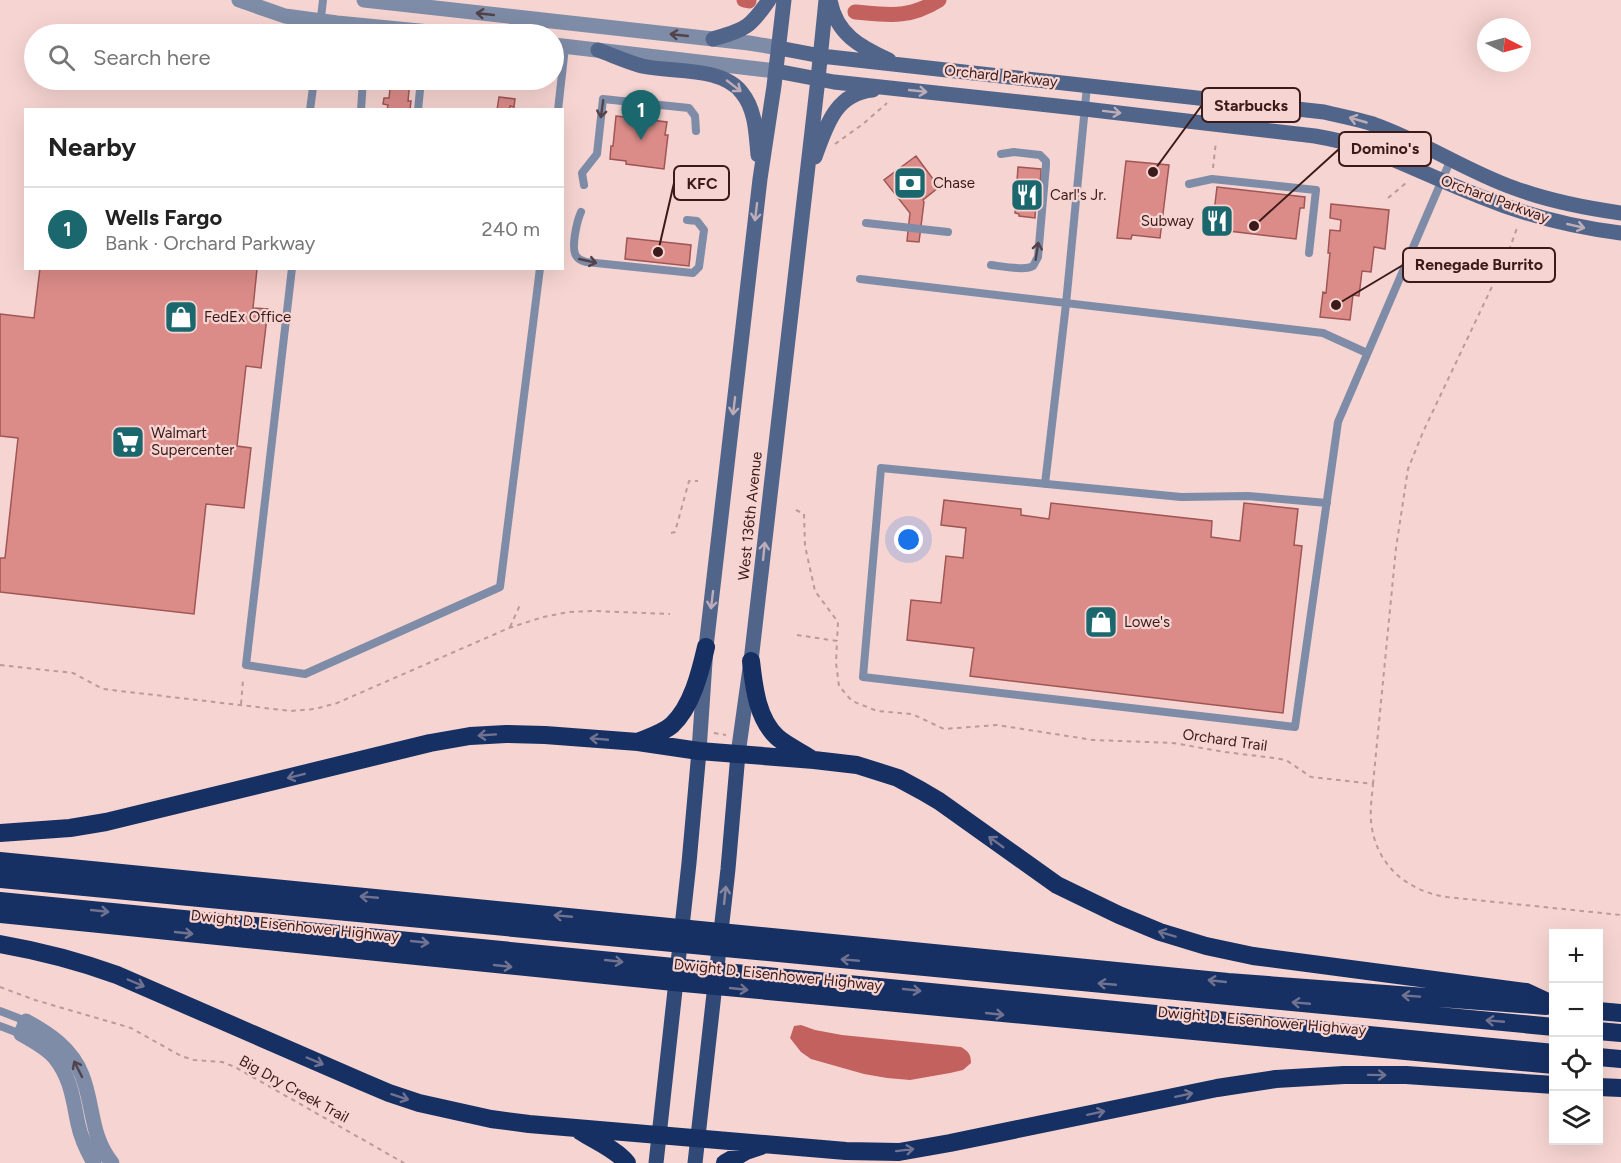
<!DOCTYPE html>
<html lang="en">
<head>
<meta charset="utf-8">
<style>
  :root { --surface:#fff; --page:#f6f6f6; --text:#222; --muted:#767676; --line:#e0e0e0; --accent:#1a676d }
  body { margin:0; font-family:Figtree,sans-serif; background:var(--page); color:var(--text) }
  .controls { position:absolute; right:18px; bottom:18px; display:grid; overflow:hidden; border-radius:0px; box-shadow:0 6px 24px #0002 }
  .controls button { width:54px; height:54px; display:grid; place-items:center; padding:0; border:0; border-bottom:2px solid var(--line); background:var(--surface); color:var(--text); font:30px sans-serif }
  .compass { position:absolute; left:1477px; top:18px; width:54px; height:54px; border-radius:50%; background:var(--surface); box-shadow:0 6px 24px #0002; rotate:96deg }
  .you { position:absolute; left:909px; top:540px; width:21px; height:21px; margin:-15px; border:4px solid #fff; border-radius:50%; background:#1a73e8; box-shadow:0 0 0 9px #1a73e833 }
  .badge { display:grid; place-items:center; width:39px; height:39px; border-radius:50%; background:var(--accent); color:#fff; font-size:20px; font-weight:700 }
  .pin { position:absolute; translate:-50% -50px; filter:drop-shadow(0 2px 3px #0008) }
  .pin::after { content:''; position:absolute; top:32px; width:21px; height:18px; background:inherit; clip-path:polygon(0 0,100% 0,50% 100%) }
  .list { margin:0; padding:0; list-style:none }
  h2 { display:flex; justify-content:space-between; align-items:center; height:78px; margin:0; padding:0 24px; font-size:26px }
  h2 small { font-size:20px; font-weight:400; color:var(--muted) }
  .list li { display:grid; grid-template-columns:39px 1fr auto; gap:18px; align-items:center; box-sizing:border-box; height:84px; padding:0 24px; border-top:2px solid var(--line) }
  .list b { display:block; font-size:22px; white-space:nowrap }
  .list p { margin:0; font-size:20px; white-space:nowrap; color:var(--muted) }
  .list em { font-size:20px; font-style:normal; color:var(--muted) }
  .icon { flex:none; width:33px; height:33px; fill:none; stroke:currentColor; stroke-width:2; stroke-linecap:round; stroke-linejoin:round }
  .map { position:relative; flex:none; width:1621px; height:1163px; overflow:hidden }
  .search { position:absolute; background:var(--surface); box-shadow:0 6px 24px #0002; left:24px; top:24px; width:540px; height:66px; display:flex; align-items:center; gap:15px; box-sizing:border-box; padding:0 21px; border-radius:33px; color:var(--muted); font-size:22px }
  .panel { position:absolute; background:var(--surface); box-shadow:0 6px 24px #0002; left:24px; top:108px; width:540px; height:162px; border-radius:0px }
  .map>svg:first-child { display:block }
</style>
</head>
<body>
<div class="map">
<svg width="1621" height="1163" viewBox="0 0 1621 1163">
  <rect width="100%" height="100%" fill="#f6d4d1"/>
  <!-- water -->
  <path fill="#c3615f" d="M801,1025L815,1030L842,1035L961,1047C968,1051 971,1054 971,1063L963,1070L950,1073L910,1080L887,1078L864,1074L811,1059L801,1052L790,1038L794,1026Z"/>
  <g fill="none" stroke-linecap="round" stroke-linejoin="round">
    <!-- canal -->
    <path stroke="#c3615f" stroke-width="15" d="M744,0L749,1
      M855,12C889,15 908,19 939,0"/>
  </g>
  <!-- building -->
  <path fill="#db8c89" stroke="#9f5654" stroke-width="1.5" d="M391,80L410,81L408,101H411L410,110H387L388,105L383,104L384,98H389Z
    M499,97L515,99L514,107L510,106V110H497Z
    M616,116L667,122L665,135H668L664,169L626,164V161L610,159L611,146H613Z
    M916,156L939,187L923,200L924,202L919,242L907,241L910,213L884,180Z
    M1126,161L1169,165L1160,238L1132,235L1131,239L1117,238Z
    M1018,167L1041,169L1040,189H1042L1041,200L1036,202L1035,218L1019,216V214L1015,213L1016,204H1012L1014,182H1017Z
    M1217,187L1305,197L1304,208H1300L1296,239L1212,229Z
    M1331,204L1389,210L1385,249L1374,247L1371,272L1362,271L1359,296L1353,295L1350,320L1320,317L1323,292L1326,293L1330,253H1328L1330,230L1340,231L1341,220L1330,218Z
    M627,238L691,245L689,266L625,259Z
    M40,268H264L257,269L253,308L268,309L261,368L246,366L237,446L251,448L244,508L206,504L194,614L0,592V558H5L18,438L0,436V314L34,318Z
    M944,500L1021,509V515L1049,519L1051,503L1212,521L1211,537L1240,541L1244,503L1298,509L1294,545L1302,546L1283,713L970,676L974,648L907,640L911,600L941,603L946,556L963,558L966,528L941,525Z"/>
  <g fill="none" stroke-linecap="round" stroke-linejoin="round">
    <!-- path -->
    <path stroke="#bb9a97" stroke-width="2" stroke-dasharray="4.5 4.5" stroke-linecap="butt" d="M835,144L863,124L887,103
      M1213,168L1216,141
      M1388,198L1406,183
      M796,510L804,514L805,546L815,591L838,622L837,641
      M671,533L675,532L689,481H698
      M510,627L520,605
      M797,635L837,641L836,663L839,686L852,701L877,711L912,714L944,729L997,725L1093,740L1173,743L1225,752L1274,758L1286,760L1311,777L1373,784C1372,796 1370,809 1371,821C1375,864 1406,891 1447,897L1621,915
      M0,665L73,673L103,689L291,711L315,709L337,703L509,628L543,617L569,612L594,611L670,614
      M241,704L243,680
      M714,733L726,735
      M1373,784L1396,548L1408,469L1423,432L1508,253L1517,228
      M0,987L35,1000L131,1028L181,1056L194,1060L222,1062L235,1067L404,1163"/>
    <!-- lane -->
    <path stroke="#7e8ca7" stroke-width="8" d="M319,34L323,0
      M310,110L314,80
      M361,110L363,80
      M418,110L421,80
      M558,110L565,47
      M1189,184L1212,179L1316,190L1309,253
      M584,185L582,173L597,154L603,99L689,108L695,116L696,131
      M581,212C577,221 570,250 577,257C579,260 583,261 586,262L693,273L699,267L704,230L697,221L687,220
      M866,223L948,232
      M991,265C1000,266 1026,271 1033,266C1035,263 1036,260 1038,257L1046,165V161L1040,155L1014,152L1001,154
      M292,268L246,665L305,674L500,587L540,268
      M860,279L1323,333L1367,353
      M1045,484L1066,304L1087,86
      M1327,503L1248,496L1181,497L881,468L863,677L1295,727L1338,422L1451,159
      M0,1011L26,1021
      M0,1026L21,1034"/>
    <!-- street -->
    <path stroke="#7e8ca7" stroke-width="15" d="M239,0L285,16L337,23L450,34
      M364,0L749,43L779,48
      M554,45L776,71
      M94,1163C87,1151 81,1138 78,1124C73,1100 71,1078 55,1058C46,1047 33,1041 21,1034L26,1021C50,1034 72,1049 82,1075C94,1105 90,1136 112,1163"/>
    <!-- secondary -->
    <path stroke="#51658b" stroke-width="15" d="M830,0C836,34 860,47 889,60
      M713,39C745,29 749,29 769,0
      M779,48L821,56L1324,112C1340,116 1357,119 1373,124C1422,141 1466,171 1514,188C1549,201 1585,208 1621,213
      M598,50C612,55 627,62 642,66C672,73 722,66 742,93C756,110 756,135 758,155
      M776,71L834,82L1085,109L1315,136C1332,139 1348,142 1364,148C1403,162 1440,181 1479,196C1525,215 1572,227 1621,233
      M815,157C826,127 835,93 873,90
      M699,751L706,647L760,179L774,86L784,0
      M738,754L751,661L818,79L826,0"/>
    <!-- primary -->
    <path stroke="#314976" stroke-width="15" d="M656,1163L689,863L699,751
      M695,1163L728,869L738,754"/>
    <!-- highway -->
    <path stroke="#173064" stroke-width="18" d="M751,661C754,687 757,718 777,737C786,745 799,751 810,758
      M638,742C649,737 663,733 672,725C692,706 700,673 706,647
      M0,833L70,828L106,822L430,743L470,736L506,734L545,735L638,742L699,751L814,760L857,765L898,778L922,791L939,801L1057,885L1119,915L1160,932L1206,946L1253,956L1526,992L1554,1005
      M0,861L1228,982L1546,1006
      M0,879L1554,1027
      M0,901L1554,1053
      M0,914C518,967 1035,1019 1554,1065
      M0,944C40,951 79,961 117,975L363,1082L389,1093L419,1103L491,1119L529,1124L846,1151L899,1152L950,1143L1217,1088L1276,1079L1344,1075H1406L1554,1085
      M1598,1011L1621,1013
      M1598,1031L1621,1033
      M1598,1057L1621,1059
      M1598,1087L1621,1088
      M580,1131C595,1141 616,1149 627,1163
      M725,1163L746,1151L761,1146"/>
  </g>
  <!-- one-way arrows -->
  <defs><path id="oneway-shaft" d="M-6 0H5M1.5-3L5.5 0L1.5 3" fill="none" stroke-width="1.6" stroke-linecap="round" stroke-linejoin="round" transform="scale(1.5)"/></defs>
  <g stroke="#52434b">
    <use href="#oneway-shaft" transform="translate(485 14) rotate(-174)"/>
    <use href="#oneway-shaft" transform="translate(679 35) rotate(-174)"/>
    <use href="#oneway-shaft" transform="translate(602 109) rotate(98)"/>
    <use href="#oneway-shaft" transform="translate(1037 251) rotate(-81)"/>
    <use href="#oneway-shaft" transform="translate(588 261) rotate(13)"/>
    <use href="#oneway-shaft" transform="translate(78 1069) rotate(-117)"/>
  </g>
  <g stroke="#bcadb8">
    <use href="#oneway-shaft" transform="translate(734 86) rotate(38)"/>
    <use href="#oneway-shaft" transform="translate(918 91) rotate(6)"/>
    <use href="#oneway-shaft" transform="translate(1112 112) rotate(7)"/>
    <use href="#oneway-shaft" transform="translate(1358 120) rotate(-164)"/>
    <use href="#oneway-shaft" transform="translate(756 212) rotate(97)"/>
    <use href="#oneway-shaft" transform="translate(1576 226) rotate(13)"/>
    <use href="#oneway-shaft" transform="translate(734 406) rotate(97)"/>
    <use href="#oneway-shaft" transform="translate(764 551) rotate(-84)"/>
    <use href="#oneway-shaft" transform="translate(712 600) rotate(97)"/>
  </g>
  <g stroke="#707290">
    <use href="#oneway-shaft" transform="translate(487 735) rotate(176)"/>
    <use href="#oneway-shaft" transform="translate(599 739) rotate(-175)"/>
    <use href="#oneway-shaft" transform="translate(296 776) rotate(166)"/>
    <use href="#oneway-shaft" transform="translate(996 842) rotate(-144)"/>
    <use href="#oneway-shaft" transform="translate(369 897) rotate(-175)"/>
    <use href="#oneway-shaft" transform="translate(100 911) rotate(6)"/>
    <use href="#oneway-shaft" transform="translate(563 916) rotate(-175)"/>
    <use href="#oneway-shaft" transform="translate(184 933) rotate(6)"/>
    <use href="#oneway-shaft" transform="translate(1167 934) rotate(-163)"/>
    <use href="#oneway-shaft" transform="translate(420 942) rotate(6)"/>
    <use href="#oneway-shaft" transform="translate(850 960) rotate(-175)"/>
    <use href="#oneway-shaft" transform="translate(614 961) rotate(6)"/>
    <use href="#oneway-shaft" transform="translate(503 966) rotate(6)"/>
    <use href="#oneway-shaft" transform="translate(1217 981) rotate(-174)"/>
    <use href="#oneway-shaft" transform="translate(136 983) rotate(23)"/>
    <use href="#oneway-shaft" transform="translate(1107 984) rotate(-175)"/>
    <use href="#oneway-shaft" transform="translate(739 989) rotate(6)"/>
    <use href="#oneway-shaft" transform="translate(912 990) rotate(6)"/>
    <use href="#oneway-shaft" transform="translate(1411 996) rotate(-176)"/>
    <use href="#oneway-shaft" transform="translate(1301 1003) rotate(-175)"/>
    <use href="#oneway-shaft" transform="translate(995 1014) rotate(6)"/>
    <use href="#oneway-shaft" transform="translate(1495 1021) rotate(-175)"/>
    <use href="#oneway-shaft" transform="translate(315 1061) rotate(23)"/>
    <use href="#oneway-shaft" transform="translate(1377 1075) rotate(1)"/>
    <use href="#oneway-shaft" transform="translate(1184 1095) rotate(-12)"/>
    <use href="#oneway-shaft" transform="translate(400 1097) rotate(18)"/>
    <use href="#oneway-shaft" transform="translate(1096 1113) rotate(-12)"/>
    <use href="#oneway-shaft" transform="translate(905 1150) rotate(-7)"/>
  </g>
  <use stroke="#8a889f" href="#oneway-shaft" transform="translate(725 895) rotate(-84)"/>
  <!-- icons -->
  <defs>
    <g id="bank-square" transform="scale(1.725)"><rect x="-9" y="-9" width="18" height="18" rx="4" fill="#1a676d" stroke="#f6d4d1"/><path d="M-6-4H6V4H-6ZM0-2.3a2.3 2.3 0 1 0 0 4.6a2.3 2.3 0 1 0 0-4.6Z" fill="#fff"/></g>
    <g id="restaurant-square" transform="scale(1.725)"><rect x="-9" y="-9" width="18" height="18" rx="4" fill="#1a676d" stroke="#f6d4d1"/><path d="M-5-6h1v4h1v-4h1v4h1v-4h1v5L-1.5 .5V6h-2V.5L-5-1ZM5-6V6H3V1.5H1.5Q1.5-4 5-6Z" fill="#fff"/></g>
    <g id="shop-square" transform="scale(1.725)"><rect x="-9" y="-9" width="18" height="18" rx="4" fill="#1a676d" stroke="#f6d4d1"/><path d="M-5-2.5h2.3a2.7 3.5 0 0 1 5.4 0H5L5.5 6h-11ZM-1.5-2.5h3a1.5 2.3 0 0 0-3 0Z" fill="#fff"/></g>
    <g id="supermarket-square" transform="scale(1.725)"><rect x="-9" y="-9" width="18" height="18" rx="4" fill="#1a676d" stroke="#f6d4d1"/><path d="M-6-5.5h2.5l.6 2H6L4.5 2H-2.5L-4.4-4H-6ZM-1.5 3.2a1.3 1.3 0 1 0 .1 0ZM3 3.2a1.3 1.3 0 1 0 .1 0Z" fill="#fff"/></g>
  </defs>
  <g fill-rule="evenodd">
    <use href="#bank-square" x="910" y="183"/>
    <use href="#restaurant-square" x="1027" y="195"/>
    <use href="#restaurant-square" x="1217" y="221"/>
    <use href="#shop-square" x="181" y="317"/>
    <use href="#supermarket-square" x="128" y="442"/>
    <use href="#shop-square" x="1101" y="622"/>
  </g>
  <g text-anchor="middle" dominant-baseline="central" stroke-width="4.5" stroke-linejoin="round" paint-order="stroke">
    <!-- street labels -->
    <g font-size="15" fill="#3a1b1a" stroke="#f6d4d1">
      <text transform="translate(1001 76) rotate(6)">Orchard Parkway</text>
      <text transform="translate(1495 199) rotate(20)">Orchard Parkway</text>
      <text transform="translate(750 516) rotate(-84)">West 136th Avenue</text>
      <text transform="translate(1225 740) rotate(8)">Orchard Trail</text>
      <text transform="translate(295 926) rotate(6)">Dwight D. Eisenhower Highway</text>
      <text transform="translate(778 975) rotate(6)">Dwight D. Eisenhower Highway</text>
      <text transform="translate(1262 1021) rotate(5)">Dwight D. Eisenhower Highway</text>
      <text transform="translate(294 1089) rotate(29)">Big Dry Creek Trail</text>
    </g>
    <!-- poi labels -->
    <g font-size="15" fill="#3a1b1a" stroke="#f6d4d1" text-anchor="start">
      <text x="933" y="183">Chase</text>
      <text x="1050" y="195">Carl's Jr.</text>
      <text x="1194" y="221" text-anchor="end">Subway</text>
      <text x="204" y="317">FedEx Office</text>
      <text x="151" y="433">Walmart<tspan x="151" dy="17">Supercenter</tspan></text>
      <text x="1124" y="622">Lowe's</text>
    </g>
  </g>
  <!-- callouts -->
  <path fill="none" stroke="#3a1b1a" stroke-width="2" d="M1153 172L1202 105M1254 226L1339 149M658 252L674 183M1336 305L1403 265"/>
  <g fill="#3a1b1a" stroke="#f6d4d1" stroke-width="2">
    <circle cx="1153" cy="172" r="6"/>
    <circle cx="1254" cy="226" r="6"/>
    <circle cx="658" cy="252" r="6"/>
    <circle cx="1336" cy="305" r="6"/>
  </g>
  <g fill="#f6d4d1" stroke="#3a1b1a" stroke-width="2">
    <rect x="1202" y="88" width="98" height="34" rx="6"/>
    <rect x="1339" y="132" width="92" height="34" rx="6"/>
    <rect x="674" y="166" width="55" height="34" rx="6"/>
    <rect x="1403" y="248" width="152" height="34" rx="6"/>
  </g>
  <g font-size="16" text-anchor="middle" font-weight="bold" fill="#3a1b1a">
    <text x="1251" y="111">Starbucks</text>
    <text x="1385" y="154">Domino's</text>
    <text x="702" y="189">KFC</text>
    <text x="1479" y="270">Renegade Burrito</text>
  </g>
</svg>
<div class="controls">
<button>+</button>
<button>−</button>
<button><svg class="icon" aria-label="locate" viewBox="0 0 24 24"><circle cx="12" cy="12" r="6"/><path d="M12 2v4M12 18v4M2 12h4M18 12h4"/></svg></button>
<button><svg class="icon" aria-label="layers" viewBox="0 0 24 24"><path d="M12 4l9 5-9 5-9-5zM3 14l9 5 9-5"/></svg></button>
</div>
<svg class="compass" viewBox="-18 -18 36 36"><path d="M0-13l5 13h-10z" fill="#e53935"/><path d="M0 13l5-13h-10z" fill="#767676"/></svg>
<div class="you"></div>
<div class="pin badge" style="left:641px;top:140px">1</div>
<div class="search"><svg class="icon" aria-label="search" viewBox="0 0 24 24"><circle cx="10" cy="10" r="6"/><path d="M15 15l6 6"/></svg>Search here</div>
<section class="panel">
<h2>Nearby<small></small></h2>
<ul class="list">
<li><span class="badge">1</span><div><b>Wells Fargo</b><p>Bank · Orchard Parkway</p></div><em>240 m</em></li>
</ul>
</section>
</div>
</body>
</html>
